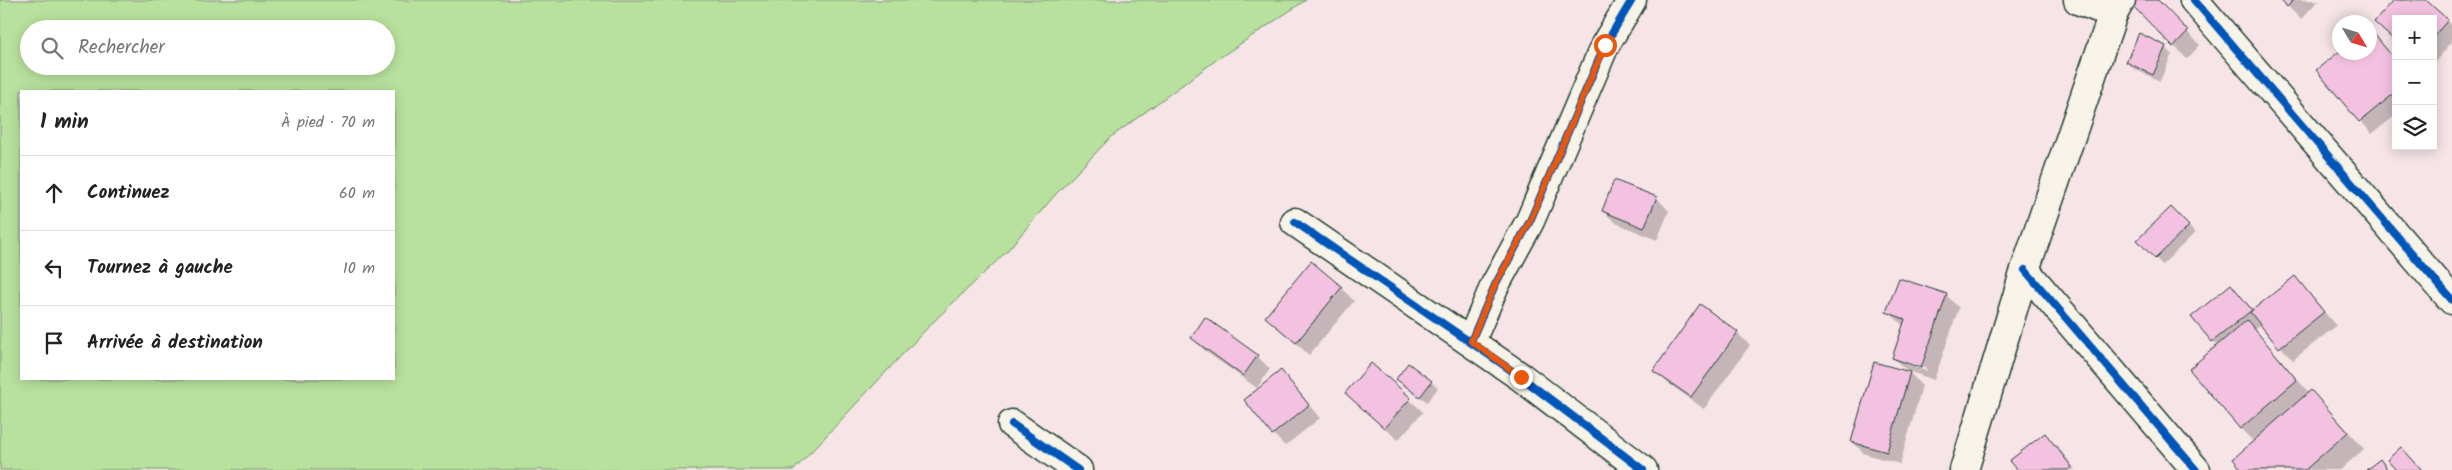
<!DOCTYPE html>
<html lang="fr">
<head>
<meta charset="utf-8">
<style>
  :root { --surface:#fff; --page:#f6f6f6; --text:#222; --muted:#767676; --line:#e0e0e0 }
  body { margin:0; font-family:Kalam,sans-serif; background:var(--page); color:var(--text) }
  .controls { position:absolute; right:15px; top:15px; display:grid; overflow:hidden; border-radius:0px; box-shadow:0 2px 12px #0003 }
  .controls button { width:45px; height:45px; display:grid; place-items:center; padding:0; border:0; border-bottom:1px solid var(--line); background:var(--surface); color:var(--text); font:25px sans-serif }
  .compass { position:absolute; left:2332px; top:15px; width:45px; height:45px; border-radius:50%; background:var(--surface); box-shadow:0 2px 12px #0003; rotate:128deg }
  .stop { position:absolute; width:15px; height:15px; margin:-11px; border:4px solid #ea580c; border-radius:50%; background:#fff }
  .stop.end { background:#ea580c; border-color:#fff; box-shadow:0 1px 5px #0008 }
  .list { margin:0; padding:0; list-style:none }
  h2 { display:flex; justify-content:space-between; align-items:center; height:65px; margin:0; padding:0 20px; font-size:21px }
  h2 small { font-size:16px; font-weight:400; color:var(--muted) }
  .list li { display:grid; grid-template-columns:32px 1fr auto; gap:15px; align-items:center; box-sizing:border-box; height:75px; padding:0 20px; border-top:1px solid var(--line) }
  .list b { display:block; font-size:19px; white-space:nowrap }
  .list em { font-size:16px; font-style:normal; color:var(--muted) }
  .icon { flex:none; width:28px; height:28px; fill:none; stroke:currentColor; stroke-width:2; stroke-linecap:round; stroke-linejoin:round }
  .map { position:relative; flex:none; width:2452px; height:470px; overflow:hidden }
  .search { position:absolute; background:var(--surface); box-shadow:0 2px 12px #0003; left:20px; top:20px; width:375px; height:55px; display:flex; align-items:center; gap:12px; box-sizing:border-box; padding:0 18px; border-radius:28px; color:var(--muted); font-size:19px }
  .panel { position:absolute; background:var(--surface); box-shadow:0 2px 12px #0003; left:20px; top:90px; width:375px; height:290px; border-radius:0px }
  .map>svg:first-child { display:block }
</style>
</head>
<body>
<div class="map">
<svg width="2452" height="470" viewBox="0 0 2452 470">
  <rect width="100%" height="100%" fill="#f6e4e6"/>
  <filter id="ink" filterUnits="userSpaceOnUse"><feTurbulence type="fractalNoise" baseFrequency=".02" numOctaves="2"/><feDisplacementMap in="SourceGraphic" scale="10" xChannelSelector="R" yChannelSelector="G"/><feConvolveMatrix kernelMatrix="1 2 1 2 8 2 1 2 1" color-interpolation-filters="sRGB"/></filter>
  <g filter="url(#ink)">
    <!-- green -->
    <path fill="#b8e19d" stroke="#6c8f68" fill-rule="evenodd" d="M0,0H1306L1219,58L1111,137L1055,195L1006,252L931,324L794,470H0ZM29,29H386V66H29ZM21,91H394V379H21Z"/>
    <!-- shadow -->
    <path fill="#0003" fill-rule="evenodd" d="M2135,0H2156L2200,45L2187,59L2132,3Z
      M2281,0H2319L2301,19Z
      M2396,0H2424L2452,25V42L2433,64V19H2396Z
      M2370,30L2396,60V115L2372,134L2318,70L2370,52Z
      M2165,47L2172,54L2160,81L2134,69L2127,62Z
      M1615,182L1657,198L1669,211L1657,240L1616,223L1603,211Z
      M2171,208L2195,233L2162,265L2139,240Z
      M2295,277L2336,326L2293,360L2261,325L2255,330L2309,393L2311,392L2327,408L2364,449L2340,470H2244L2254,442L2240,428L2218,347L2213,341L2231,286L2254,311Z
      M1341,288L1354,301L1309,355L1266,316Z
      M1946,295L1959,308L1934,380L1908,371L1922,386L1900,464L1865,454L1852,442L1908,372L1893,358L1904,326L1888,312ZM1907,362L1927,369L1926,371L1907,364Z
      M1206,319L1257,356L1270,369L1257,388L1205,351L1192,338Z
      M1737,333L1750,345L1704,409L1668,383L1655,371Z
      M1372,365L1423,412L1398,440L1359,405Z
      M1281,372L1320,418L1285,446L1273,434Z
      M1431,382L1438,388L1427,402L1405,385Z
      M2045,435L2058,447L2075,470H2018Z"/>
    <!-- building -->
    <path fill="#f4c2e1" stroke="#1f3d34" d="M2133,0H2158L2188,31L2173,47L2130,3Z
      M2280,0H2294L2287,7Z
      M2394,0H2426L2448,20L2433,37V19H2396V42L2374,22Z
      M2370,29L2396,61V92L2359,122L2316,70L2340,51V52H2370Z
      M2139,33L2166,46L2153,75L2126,62Z
      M1614,180L1657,197L1644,228L1602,211Z
      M2171,207L2189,226L2155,259L2137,240Z
      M1311,261L1342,287L1296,343L1265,317Z
      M2295,276L2324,312L2279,348L2250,312Z
      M1899,278L1947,294L1921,368L1892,358L1905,319L1886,312Z
      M2231,284L2252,310L2212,342L2191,317Z
      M1700,304L1738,332L1691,397L1653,371Z
      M1205,317L1258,355L1243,376L1191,338Z
      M2247,320L2297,380L2240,429L2189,369Z
      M1874,362L1910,372L1887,452L1851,442Z
      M1371,363L1411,398L1384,428L1345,393Z
      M1408,363L1432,381L1420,397L1396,379Z
      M1281,370L1309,405L1272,435L1244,400Z
      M2311,390L2348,432L2305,470H2242L2233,459Z
      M2045,433L2072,467L2068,470H2017L2009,461Z
      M2401,447L2422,470H2396L2387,460Z
      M2380,459L2388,470H2366Z"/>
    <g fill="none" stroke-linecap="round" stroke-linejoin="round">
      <!-- minor casing -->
      <g stroke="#1f3d34" stroke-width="31">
        <path id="minor" d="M2078,0L2113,14
          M2194,0L2452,300
          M1295,222L1521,377L1643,470
          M2025,270L2196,470
          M1471,341L1495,285L1530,221L1605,45L1632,0
          M1012,424L1078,470"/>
      </g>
      <!-- secondary casing -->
      <g stroke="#1f3d34" stroke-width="31">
        <path id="secondary" d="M1964,470L2025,270L2113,14L2121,0"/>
      </g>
      <!-- minor -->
      <use href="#minor" stroke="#f7f3e8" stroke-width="28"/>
      <!-- secondary -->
      <use href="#secondary" stroke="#f7f3e8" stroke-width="28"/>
      <!-- cycleway casing -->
      <g stroke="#f7f3e8" stroke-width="11">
        <path id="cycleway" d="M2194,0L2452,300
          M1295,222L1521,377L1643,470
          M2025,270L2196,470
          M1471,341L1495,285L1530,221L1605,45L1632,0
          M1012,424L1078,470"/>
      </g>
      <!-- cycleway -->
      <use href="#cycleway" stroke="#0057b8" stroke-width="8"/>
    </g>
  </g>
  <g fill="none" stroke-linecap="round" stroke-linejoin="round" filter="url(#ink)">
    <!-- route -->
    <path stroke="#ea580c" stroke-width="6" d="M1521,377L1471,341L1495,285L1530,221L1605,45"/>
  </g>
</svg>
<div class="controls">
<button>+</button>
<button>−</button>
<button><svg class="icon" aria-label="layers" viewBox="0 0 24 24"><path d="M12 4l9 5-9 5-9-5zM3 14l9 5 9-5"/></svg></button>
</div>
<svg class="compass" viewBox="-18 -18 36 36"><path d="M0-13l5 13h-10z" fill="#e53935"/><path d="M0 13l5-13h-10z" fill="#767676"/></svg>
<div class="stop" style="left:1605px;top:45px"></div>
<div class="stop end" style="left:1521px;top:377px"></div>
<div class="search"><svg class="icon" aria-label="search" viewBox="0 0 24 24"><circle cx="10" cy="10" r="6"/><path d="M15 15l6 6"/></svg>Rechercher</div>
<section class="panel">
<h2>1 min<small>À pied · 70 m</small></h2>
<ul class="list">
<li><svg class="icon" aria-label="ahead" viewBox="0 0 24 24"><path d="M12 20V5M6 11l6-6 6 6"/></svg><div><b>Continuez</b></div><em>60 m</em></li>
<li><svg class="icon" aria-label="left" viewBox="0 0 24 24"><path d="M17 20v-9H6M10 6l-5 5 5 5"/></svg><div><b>Tournez à gauche</b></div><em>10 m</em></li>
<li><svg class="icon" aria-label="arrive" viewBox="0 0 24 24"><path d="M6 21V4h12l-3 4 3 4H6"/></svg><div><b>Arrivée à destination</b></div></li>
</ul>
</section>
</div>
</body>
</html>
